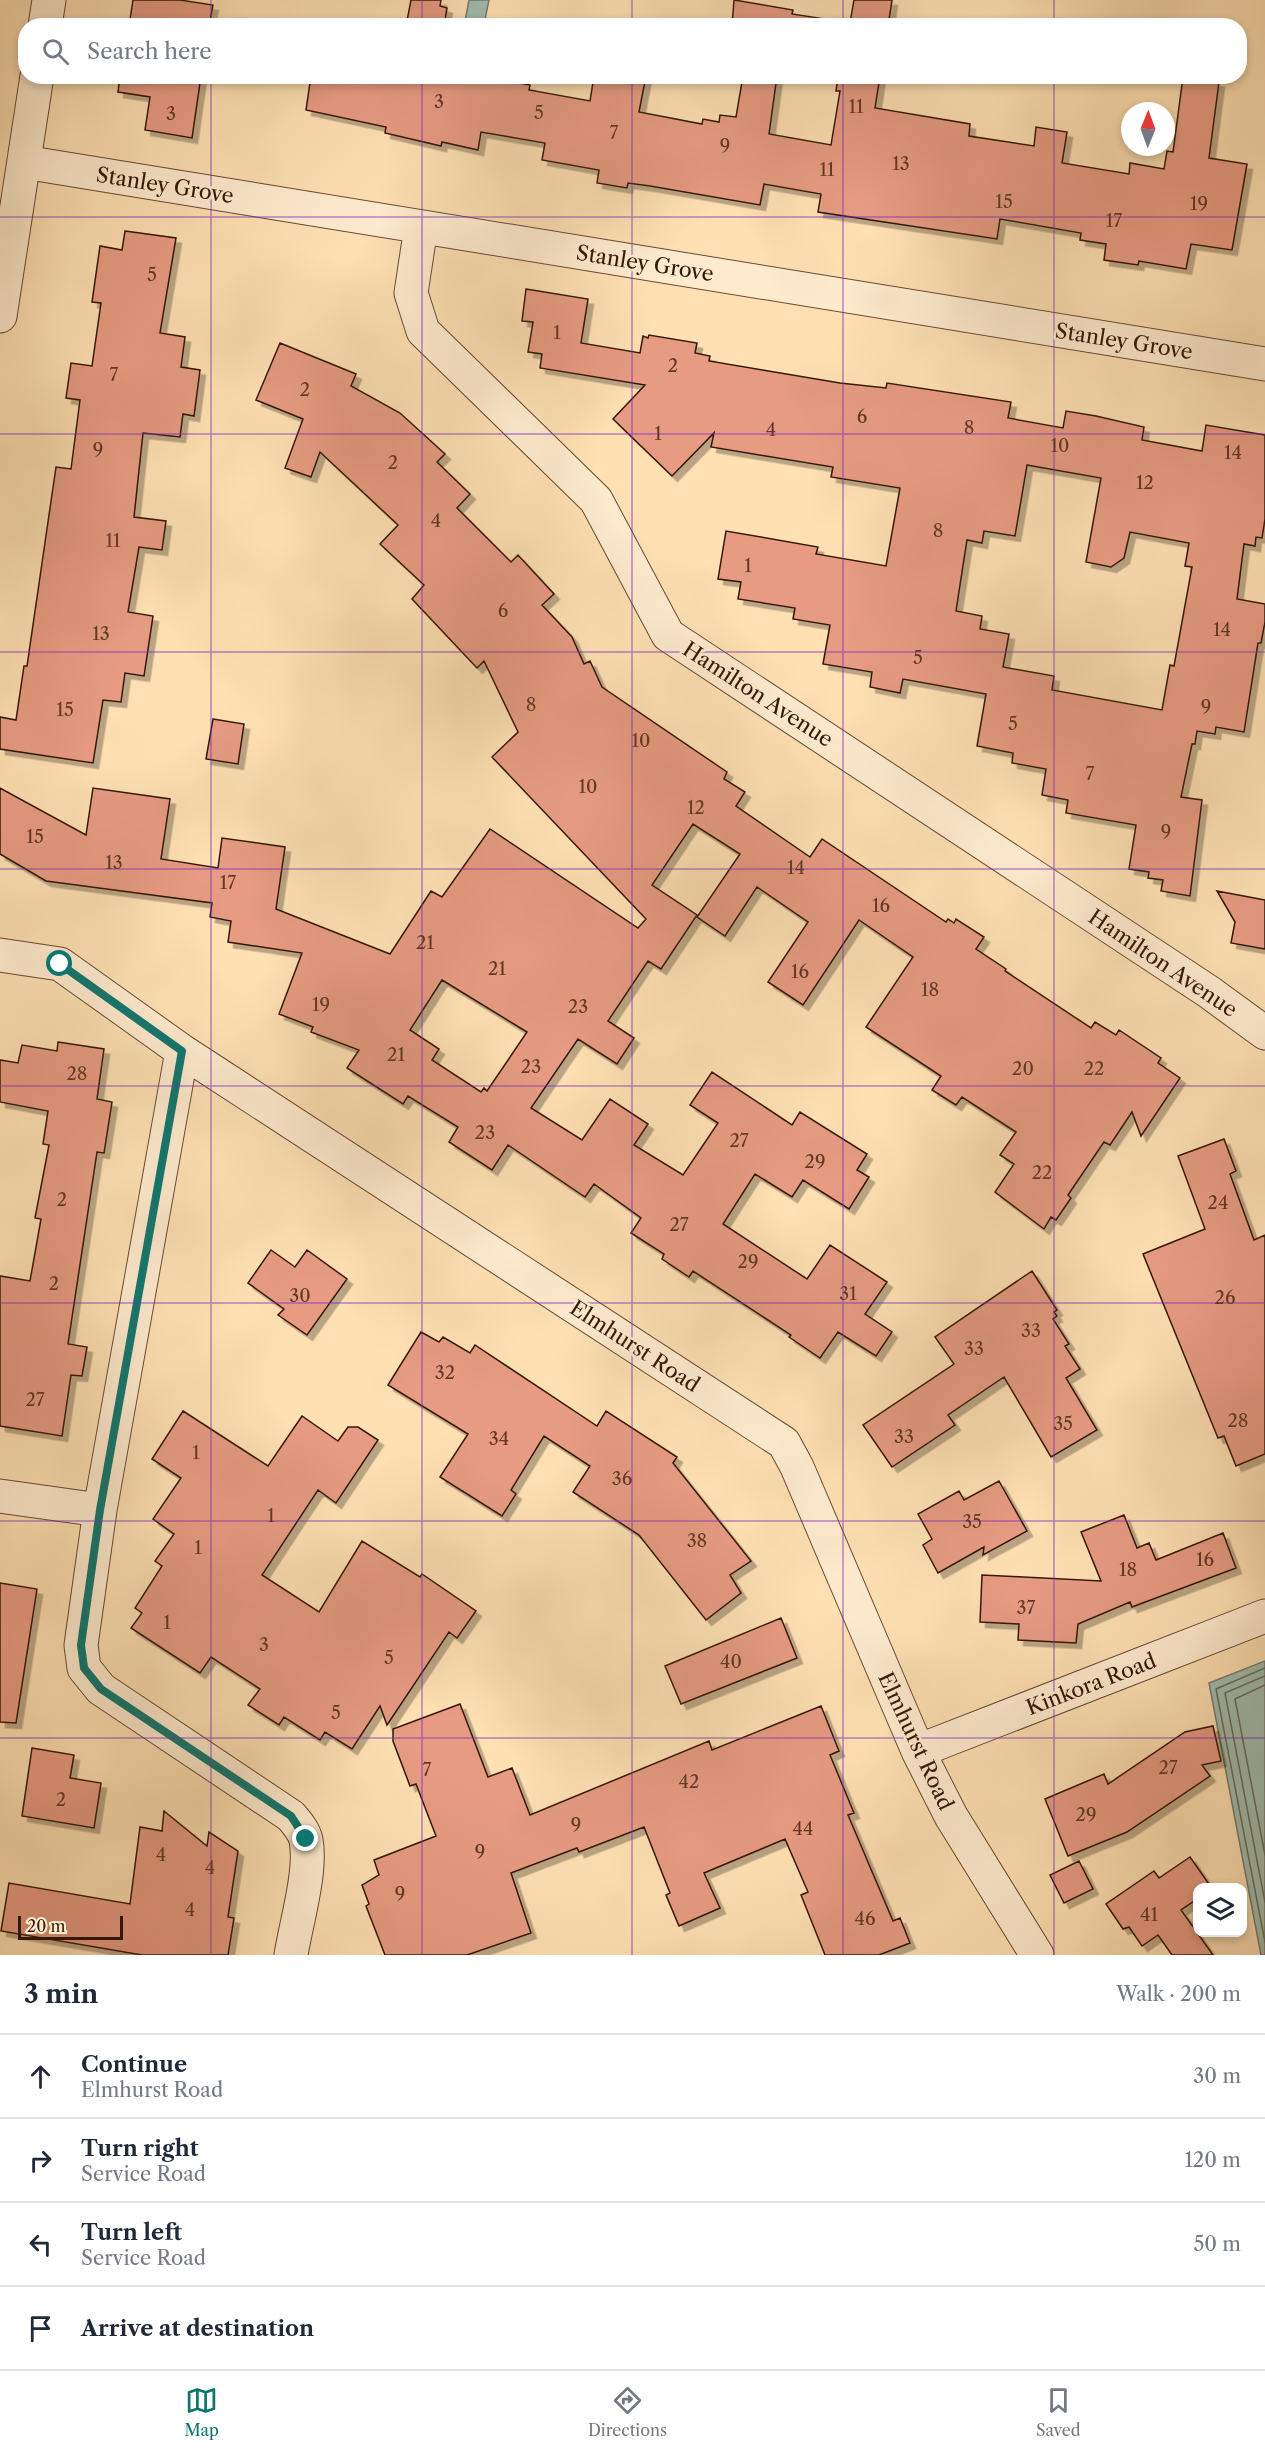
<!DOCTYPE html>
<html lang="en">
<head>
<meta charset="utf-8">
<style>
  :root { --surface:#fff; --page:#f2f2f3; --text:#1f2937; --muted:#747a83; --line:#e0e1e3; --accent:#0f766e }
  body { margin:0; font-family:"Libre Caslon Text",serif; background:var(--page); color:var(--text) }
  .controls { position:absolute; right:18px; bottom:18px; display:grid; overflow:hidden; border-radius:12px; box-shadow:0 3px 9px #0003 }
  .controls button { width:54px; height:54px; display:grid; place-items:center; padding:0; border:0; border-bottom:2px solid var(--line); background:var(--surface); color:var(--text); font:30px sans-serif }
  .compass { position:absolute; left:1121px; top:102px; width:54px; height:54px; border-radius:50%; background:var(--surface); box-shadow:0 3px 9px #0003; rotate:1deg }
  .scale { position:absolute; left:18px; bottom:15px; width:105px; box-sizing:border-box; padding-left:6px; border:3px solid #361708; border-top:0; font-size:16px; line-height:21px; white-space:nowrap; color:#361708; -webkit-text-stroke:4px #feebce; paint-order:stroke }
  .stop { position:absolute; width:18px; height:18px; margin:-14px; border:4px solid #0f766e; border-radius:50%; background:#fff }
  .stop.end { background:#0f766e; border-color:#fff; box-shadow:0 2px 6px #0008 }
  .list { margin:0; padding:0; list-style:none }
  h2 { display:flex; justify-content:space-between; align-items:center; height:78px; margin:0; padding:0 24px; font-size:26px }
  h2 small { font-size:20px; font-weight:400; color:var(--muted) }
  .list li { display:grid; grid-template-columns:39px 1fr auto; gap:18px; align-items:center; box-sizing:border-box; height:84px; padding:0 24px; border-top:2px solid var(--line) }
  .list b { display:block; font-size:22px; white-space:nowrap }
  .list p { margin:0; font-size:20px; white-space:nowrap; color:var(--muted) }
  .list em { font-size:20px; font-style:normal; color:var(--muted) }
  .icon { flex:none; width:33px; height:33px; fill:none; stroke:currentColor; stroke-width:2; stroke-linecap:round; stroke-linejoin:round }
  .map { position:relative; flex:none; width:1265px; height:1955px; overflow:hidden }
  .search { position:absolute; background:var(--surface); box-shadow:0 3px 9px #0003; left:18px; right:18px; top:18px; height:66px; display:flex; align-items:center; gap:15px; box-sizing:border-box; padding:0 21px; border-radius:24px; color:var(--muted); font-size:22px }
  .sheet { height:414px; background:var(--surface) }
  nav { display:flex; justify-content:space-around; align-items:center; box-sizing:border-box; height:84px; border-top:2px solid var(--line); background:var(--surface); font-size:16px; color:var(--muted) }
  nav a { display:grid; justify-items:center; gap:3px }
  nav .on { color:var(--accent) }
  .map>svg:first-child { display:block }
</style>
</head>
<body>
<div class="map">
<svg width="1265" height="1955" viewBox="0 0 1265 1955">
  <defs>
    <filter id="shadow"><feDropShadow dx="5.5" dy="5.5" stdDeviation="0" flood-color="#0004"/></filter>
  </defs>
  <rect width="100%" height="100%" fill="#fee0b3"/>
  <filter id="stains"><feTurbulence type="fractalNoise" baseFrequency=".00333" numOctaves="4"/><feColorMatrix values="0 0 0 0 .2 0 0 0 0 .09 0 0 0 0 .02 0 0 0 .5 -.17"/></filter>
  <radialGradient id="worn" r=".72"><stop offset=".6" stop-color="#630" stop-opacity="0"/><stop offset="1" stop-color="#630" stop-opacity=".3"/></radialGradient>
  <!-- water -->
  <path fill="#a0bdb0" stroke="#767b6d" stroke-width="1.5" d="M469,0H489L484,24L472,25L465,21Z
    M1265,1661V1955H1261L1209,1683Z"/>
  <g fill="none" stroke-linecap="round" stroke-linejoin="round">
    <!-- shore -->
    <path stroke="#6b6a5c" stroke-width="1.5" d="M1265,1668L1216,1689L1265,1942
      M1265,1676L1225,1693L1265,1902
      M1265,1685L1235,1699L1265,1855"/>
  </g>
  <!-- building -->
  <path fill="#e69b82" stroke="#361708" stroke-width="1.5" fill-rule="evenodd" filter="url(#shadow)" d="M133,0H180L213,5L209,26H129Z
    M411,0H441L440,6L447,8L444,26H406Z
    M734,0L793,10L792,14L850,23L854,0H892L888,26H732Z
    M120,76H201L192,138L145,130L150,97L118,92Z
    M311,76H480L530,85L529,90L590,101L594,76H646L639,112L702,124L703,119L719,122L720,115L736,117L743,76H777L769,134L831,145L840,91H836L838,77L834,76H880L875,108L970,124L969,136L1034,146L1036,127L1067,132L1062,163L1129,174L1130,163L1164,169L1167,151L1173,152L1183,77L1219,82L1209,158L1247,164L1232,250L1191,244L1186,269L1139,261L1138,265L1104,260L1106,244L1080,240L1081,233L1000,219L997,239L818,212L821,194L764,184L760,205L650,186L628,183L627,188L597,183L599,170L542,160L545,143L481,132L478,150L442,142L441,146L385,133L386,127L306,110Z
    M125,231L176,238L160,333L185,337L181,367L200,370L194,416L183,414L180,437L143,433L134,517L166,521L162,550L139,547L128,612L153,616L144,676L125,673L121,702L103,700L93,763L0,749V717L16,720L24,666H27L56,467L71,469L80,400L66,398L71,363L92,366L101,303L92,302L100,246L122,250Z
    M526,289L588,299L581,343L640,353L643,336L648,338L649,335L697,343L695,353L710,356L709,361L840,383L886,388L887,383L1011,402L1008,418L1063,428L1066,411L1096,416L1144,427L1142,440L1202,451L1206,425L1265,435V519L1262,538L1256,537L1255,546L1244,544L1237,599L1265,604V622L1261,643H1258L1244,732L1216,727L1215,734L1197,731L1195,744H1192L1181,797L1202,800L1190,896L1161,891L1163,880L1148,878L1149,872L1129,869L1136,825L1066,813L1068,800L1042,795L1046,769L1012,763L1013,753L977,746L986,694L903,679L900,693L870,687L872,672L823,664L830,625L793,619L795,608L738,599L741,582L718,579L726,531L818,547L816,554L886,566L900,488L831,477L833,467L711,447L714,433L672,476L613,419L645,385L540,368L542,354L528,352L533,322L522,321ZM1027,465L1101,478L1086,562L1111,567L1124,558L1130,532L1189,543L1185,566L1192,567L1174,666L1170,665L1162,710L1052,690L1054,676L1003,667L1009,634L980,629L982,616L956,611L967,540L982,543L984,531L1015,536Z
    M280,343L356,374L351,386L400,413L445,454L437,462L470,494L457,508L511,562L518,555L554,594L542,605L572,637L584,664L590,661L602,687L727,772L724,779L745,792L736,806L810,857L822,839L946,922L948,919L954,923L956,919L984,937L976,949L1006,969L1005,971L1091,1028L1095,1022L1116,1035L1119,1030L1161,1058L1158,1063L1180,1078L1141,1136L1132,1112L1110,1145L1104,1142L1068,1195L1071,1198L1056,1220L1051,1217L1044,1229L995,1192L1014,1164L1000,1155L1016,1132L962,1097L956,1105L932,1090L941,1076L866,1027L913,957L859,920L803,1005L768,982L808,922L757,887L725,936L697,917L740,854L693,824L652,885L697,915L661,969L648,961L608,1021L634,1038L617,1064L578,1039L531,1108L582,1140L610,1099L648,1124L634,1145L683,1175L718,1123L690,1105L712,1072L792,1125L800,1112L867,1154L857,1170L869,1177L849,1209L803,1180L792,1197L755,1174L723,1224L807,1279L830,1245L887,1282L865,1314L892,1332L876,1356L838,1332L820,1358L789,1337L791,1335L693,1271L689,1277L662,1259L664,1254L631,1233L641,1218L594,1184L585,1197L508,1145L492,1170L449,1142L458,1127L408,1096L403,1104L347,1068L359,1050L311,1032L313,1027L279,1014L302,953L228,942L231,921L210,917L212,903L46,881L0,854V788L86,835L93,788L170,799L161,859L218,868L222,838L285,847L276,909L390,954L431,891L442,897L490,829L638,928L646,919L492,757L518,732L484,661L477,668L412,599L424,585L380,544L398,525L320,452L311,477L285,468L303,419L256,400ZM442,980L527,1032L487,1091L484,1088L481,1092L432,1060L439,1049L410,1030Z
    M213,719L244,724L238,764L206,759Z
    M1217,891L1265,900V949L1231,943L1235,922Z
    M58,1042L104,1049L97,1099L112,1102L104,1153L97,1152L68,1344L87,1347L82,1376L71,1375L62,1436L0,1426V1276L30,1281L41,1219L35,1218L49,1145L43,1144L48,1111L0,1102V1060L18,1063L22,1045L57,1051Z
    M1224,1139L1236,1171L1230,1174L1254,1240L1265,1235V1454L1236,1466L1224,1436L1218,1438L1143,1254L1205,1229L1178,1156Z
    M271,1250L295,1267L307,1250L347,1279L307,1335L278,1315L284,1309L248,1283Z
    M1032,1271L1057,1310L1054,1312L1057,1316L1053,1319L1069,1344L1065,1346L1080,1369L1066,1378L1097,1430L1051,1457L1004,1377L948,1415L955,1425L892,1467L863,1425L954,1364L935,1337Z
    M421,1332L439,1342L443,1337L470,1353L475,1345L597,1426L606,1411L677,1457L673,1463L751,1561L730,1575L741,1593L706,1620L639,1535L573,1492L590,1466L544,1436L511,1490L516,1494L502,1516L440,1477L468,1434L388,1385Z
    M183,1411L268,1466L302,1416L338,1441L348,1427H358L378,1440L336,1503L318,1490L262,1575L319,1612L362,1541L420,1577L422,1574L476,1611L457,1638L449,1632L387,1725L380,1706L352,1749L325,1732L320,1740L284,1717L279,1725L248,1705L260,1689L211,1657L200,1673L131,1628L142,1613L135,1608L162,1566L155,1561L174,1534L153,1519L181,1478L152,1459Z
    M999,1481L1027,1531L983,1555L984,1547L938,1573L923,1545L932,1539L918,1514L959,1491L964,1500Z
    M1124,1515L1137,1548L1149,1543L1156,1560L1223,1533L1236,1568L1132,1607L1130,1602L1078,1624L1076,1643L1018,1640L1019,1624L980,1622L982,1575L1101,1581L1081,1532Z
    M0,1583L37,1589L16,1723L0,1722Z
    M781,1618L797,1658L681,1704L665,1666Z
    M460,1704L488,1777L512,1768L530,1815L709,1741L712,1750L821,1706L839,1751L830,1755L854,1813L848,1815L893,1921L900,1918L910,1943L879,1955H825L801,1895L808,1892L785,1839L704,1873L720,1908L679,1926L666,1895L670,1893L644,1827L579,1852L577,1848L511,1873L531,1933L467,1955H385L366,1906L369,1904L362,1885L379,1875L374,1860L436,1836L416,1784L410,1786L393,1741V1729Z
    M1213,1726L1221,1761L1202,1765L1210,1776L1127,1832L1068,1856L1045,1799L1104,1774L1108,1784L1185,1732Z
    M32,1748L74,1755L70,1778L101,1783L94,1828L22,1816Z
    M164,1811L207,1846L209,1832L238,1851L228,1917L234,1918L228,1955H142L1,1931L9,1883L130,1904L140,1827L162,1831Z
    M1190,1857L1211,1887H1197V1899L1181,1910L1213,1955H1172L1158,1935L1142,1946L1129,1927L1123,1929L1106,1904L1154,1871L1159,1878Z
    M1079,1861L1093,1889L1064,1903L1050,1875Z"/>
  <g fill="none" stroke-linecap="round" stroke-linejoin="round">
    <!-- minor casing -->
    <g stroke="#684933" stroke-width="35">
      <path id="minor" d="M45,26L49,0
        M24,162L1265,364
        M421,227L411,293L423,331L596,500L668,635L1209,992L1265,1033
        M0,316L37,76
        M0,955L60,964L182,1051L784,1443L797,1467L918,1751L951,1816L1037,1955
        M182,1051L100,1510L81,1645L84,1668L101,1689L291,1816C297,1823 304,1831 306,1840C312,1871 296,1923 291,1955
        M0,1496L100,1510
        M918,1751L1265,1616"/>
    </g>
    <!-- minor -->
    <use href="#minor" stroke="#feebce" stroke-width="33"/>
  </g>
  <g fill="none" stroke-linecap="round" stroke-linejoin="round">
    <!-- route -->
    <path stroke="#0f766e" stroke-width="8" d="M60,964L182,1051L100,1510L81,1645L84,1668L101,1689L291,1816L306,1839"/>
  </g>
  <!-- grid -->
  <path fill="none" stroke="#7b2cbf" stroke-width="1.5" stroke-opacity="0.55" d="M211,0V26M422,0V26M632,0V26M843,0V26M1054,0V26M211,76V1955M422,76V1955M632,76V1955M843,76V1955M1054,76V1955M0,217H1265M0,434H1265M0,652H1265M0,869H1265M0,1086H1265M0,1303H1265M0,1521H1265M0,1738H1265"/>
  <g text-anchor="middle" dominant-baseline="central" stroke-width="5" stroke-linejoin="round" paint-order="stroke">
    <!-- number labels -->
    <g font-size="18" fill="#623826">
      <text x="439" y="102">3</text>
      <text x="856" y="107">11</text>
      <text x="539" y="113">5</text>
      <text x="171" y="114">3</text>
      <text x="614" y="133">7</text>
      <text x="725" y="146">9</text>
      <text x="901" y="164">13</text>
      <text x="827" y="170">11</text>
      <text x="1004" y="202">15</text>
      <text x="1199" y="204">19</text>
      <text x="1114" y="221">17</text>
      <text x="152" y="275">5</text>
      <text x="557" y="333">1</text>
      <text x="673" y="366">2</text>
      <text x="114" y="375">7</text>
      <text x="305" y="390">2</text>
      <text x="862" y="417">6</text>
      <text x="969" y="428">8</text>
      <text x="771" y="430">4</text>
      <text x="658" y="434">1</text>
      <text x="1060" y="446">10</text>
      <text x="98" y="450">9</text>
      <text x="1233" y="453">14</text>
      <text x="393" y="463">2</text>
      <text x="1145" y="483">12</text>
      <text x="436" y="521">4</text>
      <text x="938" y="531">8</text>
      <text x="113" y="541">11</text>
      <text x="748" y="566">1</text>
      <text x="503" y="611">6</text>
      <text x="1222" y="630">14</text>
      <text x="101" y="634">13</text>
      <text x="918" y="658">5</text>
      <text x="531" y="705">8</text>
      <text x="1206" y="707">9</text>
      <text x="65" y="710">15</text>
      <text x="1013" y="724">5</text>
      <text x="641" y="741">10</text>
      <text x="1090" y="774">7</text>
      <text x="588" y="787">10</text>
      <text x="696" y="808">12</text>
      <text x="1166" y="832">9</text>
      <text x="35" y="837">15</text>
      <text x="114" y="863">13</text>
      <text x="796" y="868">14</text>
      <text x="228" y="883">17</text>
      <text x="881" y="906">16</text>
      <text x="425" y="943">21</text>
      <text x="497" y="969">21</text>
      <text x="800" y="972">16</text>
      <text x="930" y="990">18</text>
      <text x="321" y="1005">19</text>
      <text x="578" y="1007">23</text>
      <text x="396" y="1055">21</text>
      <text x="531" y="1067">23</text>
      <text x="1023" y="1069">20</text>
      <text x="1094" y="1069">22</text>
      <text x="77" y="1074">28</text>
      <text x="485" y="1133">23</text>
      <text x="739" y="1141">27</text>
      <text x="815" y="1162">29</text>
      <text x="1042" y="1173">22</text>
      <text x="62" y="1200">2</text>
      <text x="1218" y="1203">24</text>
      <text x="679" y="1225">27</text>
      <text x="748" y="1262">29</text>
      <text x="54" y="1284">2</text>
      <text x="848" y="1294">31</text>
      <text x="300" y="1296">30</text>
      <text x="1225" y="1298">26</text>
      <text x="1031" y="1331">33</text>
      <text x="974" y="1349">33</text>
      <text x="445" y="1373">32</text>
      <text x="35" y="1400">27</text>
      <text x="1238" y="1421">28</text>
      <text x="1063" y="1424">35</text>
      <text x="904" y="1437">33</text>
      <text x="499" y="1439">34</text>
      <text x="196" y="1453">1</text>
      <text x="622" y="1479">36</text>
      <text x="271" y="1516">1</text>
      <text x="972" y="1522">35</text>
      <text x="697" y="1541">38</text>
      <text x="198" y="1548">1</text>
      <text x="1205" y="1560">16</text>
      <text x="1128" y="1570">18</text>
      <text x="1026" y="1608">37</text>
      <text x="167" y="1623">1</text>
      <text x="264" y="1645">3</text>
      <text x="389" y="1658">5</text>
      <text x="731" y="1662">40</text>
      <text x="336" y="1713">5</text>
      <text x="1168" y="1768">27</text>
      <text x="427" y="1770">7</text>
      <text x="689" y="1782">42</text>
      <text x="61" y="1800">2</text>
      <text x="1086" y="1815">29</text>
      <text x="576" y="1825">9</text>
      <text x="803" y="1829">44</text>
      <text x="480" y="1852">9</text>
      <text x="161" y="1855">4</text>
      <text x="210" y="1868">4</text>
      <text x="400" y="1894">9</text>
      <text x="190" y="1910">4</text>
      <text x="1149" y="1915">41</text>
      <text x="865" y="1919">46</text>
    </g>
    <!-- street labels -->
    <g font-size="21" fill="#361708" stroke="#feebce">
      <text transform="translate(165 185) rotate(9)">Stanley Grove</text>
      <text transform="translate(645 263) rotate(9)">Stanley Grove</text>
      <text transform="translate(1124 341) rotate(9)">Stanley Grove</text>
      <text transform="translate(758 694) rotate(33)">Hamilton Avenue</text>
      <text transform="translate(1163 963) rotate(34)">Hamilton Avenue</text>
      <text transform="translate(635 1346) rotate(33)">Elmhurst Road</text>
      <text transform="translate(1091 1684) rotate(-21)">Kinkora Road</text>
      <text transform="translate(916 1741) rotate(65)">Elmhurst Road</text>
    </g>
  </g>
  <rect width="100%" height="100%" filter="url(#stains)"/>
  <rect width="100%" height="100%" fill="url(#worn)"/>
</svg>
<div class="controls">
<button><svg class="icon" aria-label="layers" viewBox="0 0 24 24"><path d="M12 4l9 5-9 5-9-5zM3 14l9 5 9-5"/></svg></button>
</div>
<svg class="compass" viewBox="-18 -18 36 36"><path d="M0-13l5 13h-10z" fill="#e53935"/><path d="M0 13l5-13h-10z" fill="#747a83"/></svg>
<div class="scale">20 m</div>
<div class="stop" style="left:60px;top:964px"></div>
<div class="stop end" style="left:306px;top:1839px"></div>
<div class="search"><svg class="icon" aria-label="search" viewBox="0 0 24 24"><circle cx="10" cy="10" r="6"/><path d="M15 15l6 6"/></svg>Search here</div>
</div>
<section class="sheet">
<h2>3 min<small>Walk · 200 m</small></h2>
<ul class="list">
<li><svg class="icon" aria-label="ahead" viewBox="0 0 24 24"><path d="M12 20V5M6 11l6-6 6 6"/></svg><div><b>Continue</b><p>Elmhurst Road</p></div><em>30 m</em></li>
<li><svg class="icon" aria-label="right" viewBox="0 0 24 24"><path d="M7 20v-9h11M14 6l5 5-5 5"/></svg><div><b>Turn right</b><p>Service Road</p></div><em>120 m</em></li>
<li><svg class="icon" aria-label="left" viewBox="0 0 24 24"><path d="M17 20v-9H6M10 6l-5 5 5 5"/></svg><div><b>Turn left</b><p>Service Road</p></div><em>50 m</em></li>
<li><svg class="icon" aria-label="arrive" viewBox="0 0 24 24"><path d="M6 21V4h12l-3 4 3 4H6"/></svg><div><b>Arrive at destination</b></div></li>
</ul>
</section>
<nav>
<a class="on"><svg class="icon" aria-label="map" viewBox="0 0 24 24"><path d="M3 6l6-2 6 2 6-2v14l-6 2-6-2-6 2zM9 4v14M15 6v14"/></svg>Map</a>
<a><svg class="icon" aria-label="directions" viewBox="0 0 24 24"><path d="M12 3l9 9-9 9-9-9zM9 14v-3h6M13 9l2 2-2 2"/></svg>Directions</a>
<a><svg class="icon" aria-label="saved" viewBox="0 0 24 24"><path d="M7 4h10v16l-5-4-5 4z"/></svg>Saved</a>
</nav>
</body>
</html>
